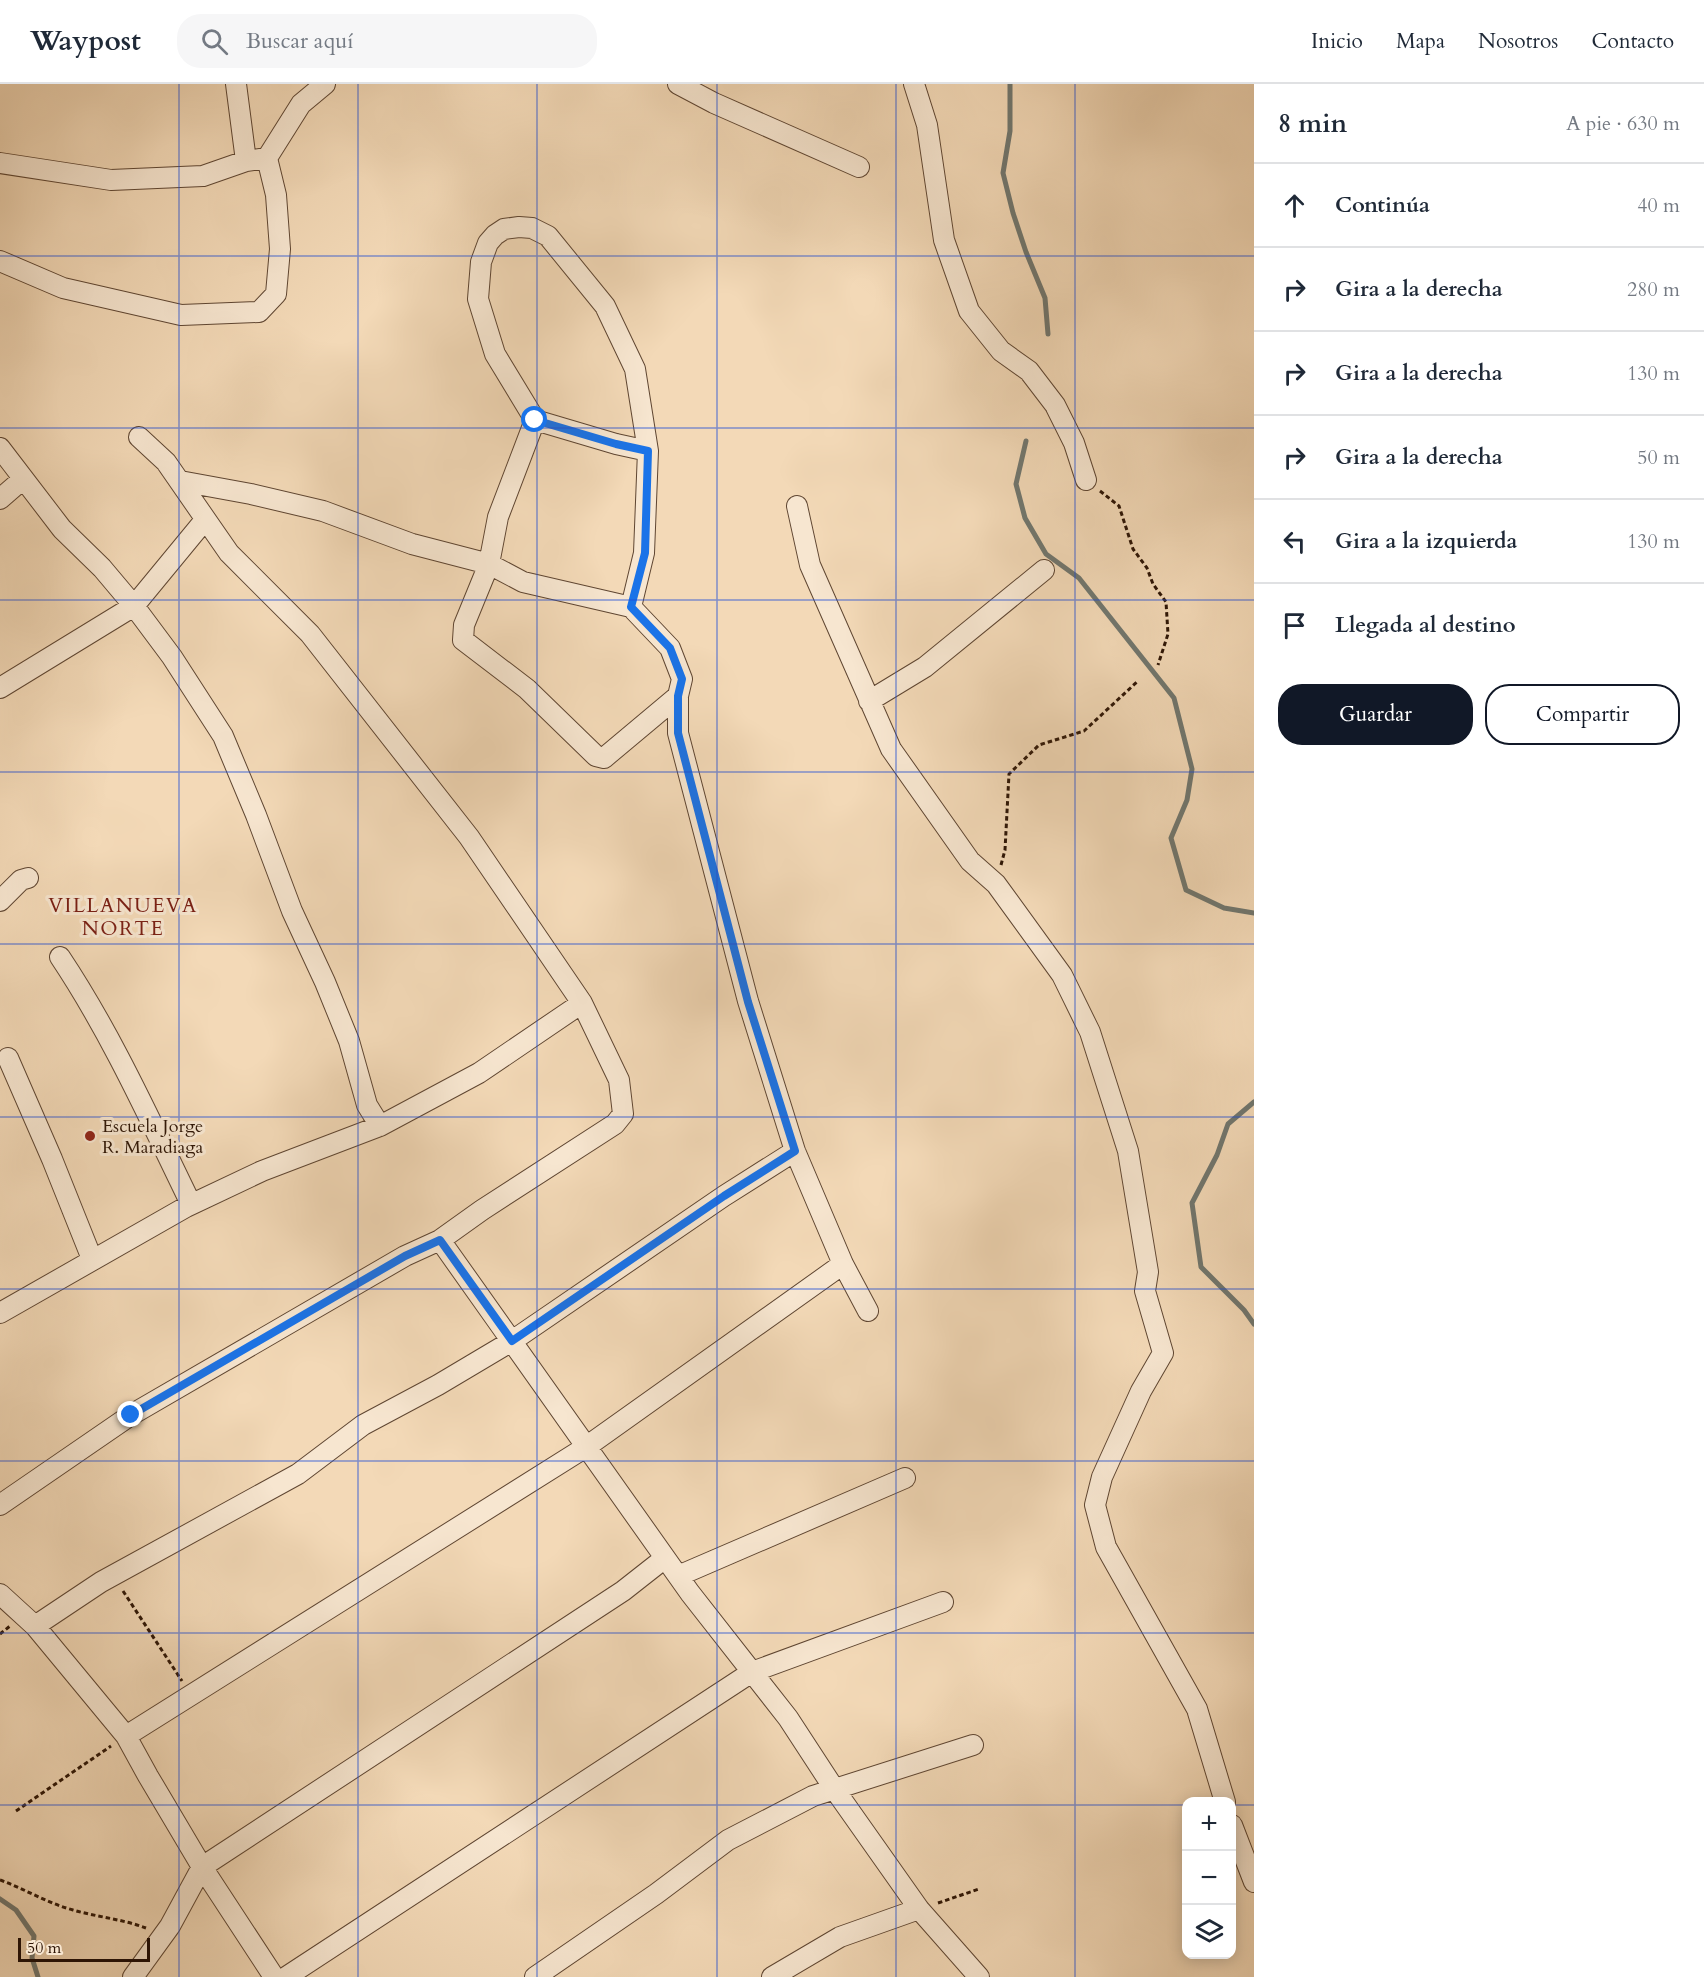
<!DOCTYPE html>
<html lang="es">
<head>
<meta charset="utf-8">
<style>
  :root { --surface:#fff; --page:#f6f6f7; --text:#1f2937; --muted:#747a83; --line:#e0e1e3; --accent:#111827 }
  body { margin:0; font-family:Cardo,serif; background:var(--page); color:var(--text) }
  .controls { position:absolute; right:18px; bottom:18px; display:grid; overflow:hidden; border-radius:12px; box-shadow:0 3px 15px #0003 }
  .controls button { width:54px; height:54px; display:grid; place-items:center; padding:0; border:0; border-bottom:2px solid var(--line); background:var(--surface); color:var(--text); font:30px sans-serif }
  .scale { position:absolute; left:18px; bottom:15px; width:132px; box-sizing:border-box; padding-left:6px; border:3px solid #2e1505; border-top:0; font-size:16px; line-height:21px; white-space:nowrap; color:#2e1505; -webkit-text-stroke:4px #f7e6d0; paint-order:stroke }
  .stop { position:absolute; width:18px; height:18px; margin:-14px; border:4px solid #1a73e8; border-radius:50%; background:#fff }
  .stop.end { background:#1a73e8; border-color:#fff; box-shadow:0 2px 6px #0008 }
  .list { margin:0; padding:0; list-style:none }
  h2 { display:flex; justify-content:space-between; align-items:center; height:78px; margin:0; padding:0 24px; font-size:26px }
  h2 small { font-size:20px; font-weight:400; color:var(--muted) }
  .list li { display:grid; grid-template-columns:39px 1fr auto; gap:18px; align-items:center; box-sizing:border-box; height:84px; padding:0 24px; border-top:2px solid var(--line) }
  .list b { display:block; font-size:22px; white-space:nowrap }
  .list em { font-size:20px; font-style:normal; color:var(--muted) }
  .actions { display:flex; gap:12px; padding:18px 24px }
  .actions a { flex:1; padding:14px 0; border:2px solid var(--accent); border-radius:24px; text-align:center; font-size:21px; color:var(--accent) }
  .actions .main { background:var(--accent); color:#fff }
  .icon { flex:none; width:33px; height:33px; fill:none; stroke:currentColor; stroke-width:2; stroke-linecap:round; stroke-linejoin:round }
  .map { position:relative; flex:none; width:1254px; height:1893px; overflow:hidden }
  header { display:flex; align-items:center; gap:36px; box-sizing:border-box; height:84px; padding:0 30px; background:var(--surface); border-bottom:2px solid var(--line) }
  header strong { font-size:28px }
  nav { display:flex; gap:33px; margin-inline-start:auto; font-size:21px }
  .search { width:420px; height:54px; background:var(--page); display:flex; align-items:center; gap:15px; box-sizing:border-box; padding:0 21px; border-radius:24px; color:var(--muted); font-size:22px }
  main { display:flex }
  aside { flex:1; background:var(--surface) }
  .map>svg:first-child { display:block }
</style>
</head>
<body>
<header>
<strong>Waypost</strong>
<div class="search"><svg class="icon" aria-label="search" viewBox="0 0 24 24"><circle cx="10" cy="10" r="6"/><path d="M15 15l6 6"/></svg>Buscar aquí</div>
<nav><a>Inicio</a><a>Mapa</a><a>Nosotros</a><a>Contacto</a></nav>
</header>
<main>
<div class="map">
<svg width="1254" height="1893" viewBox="0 0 1254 1893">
  <rect width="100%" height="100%" fill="#f3d9b7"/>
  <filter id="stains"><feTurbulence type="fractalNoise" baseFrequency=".00333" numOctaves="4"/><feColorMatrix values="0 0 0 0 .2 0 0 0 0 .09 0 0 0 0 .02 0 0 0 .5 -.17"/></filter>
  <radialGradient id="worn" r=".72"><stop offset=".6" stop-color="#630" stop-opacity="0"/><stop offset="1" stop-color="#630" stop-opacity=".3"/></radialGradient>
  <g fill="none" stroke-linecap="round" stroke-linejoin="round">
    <!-- stream -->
    <path stroke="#71776f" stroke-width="5" d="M1010,0V47L1003,89L1013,129L1026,168L1045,214L1048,250
      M1026,357L1016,400L1025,434L1046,470L1079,494L1174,614L1192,685L1187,716L1171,754L1186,806L1224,824L1254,829
      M1254,1018L1228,1040L1217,1071L1192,1119L1201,1183L1244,1226L1254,1240
      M0,1815L16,1826L34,1852L32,1874L38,1893"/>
    <!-- street casing -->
    <g stroke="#5f4632" stroke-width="22">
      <path id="street" d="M236,0L246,77
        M678,0L714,19L859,83
        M914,0L927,41L944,156L969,227L1001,267L1029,287L1055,321L1074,359L1086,396
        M0,79L111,96L203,92L246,77L267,74L301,20L325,0
        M0,177L63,204L181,231L259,228L276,210L280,165L276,111L267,74
        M535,336L498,433L489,480L464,541L463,556L527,605L596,672L604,674L678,612
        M0,364L62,445L102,484L134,522L172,573L223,652L256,731L292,827L325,898L349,957L367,1021L380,1042
        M180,397L251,410L323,427L412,460L489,480L523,498L631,523L670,564L682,595L678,612V649L748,917L795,1067L843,1180L868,1227
        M0,415L23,395
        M797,422L810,481L891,665L970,777L996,800L1062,891L1090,948L1128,1067L1148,1188L1145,1207L1163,1269L1141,1307L1102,1393L1095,1421L1106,1463L1197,1625L1225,1718
        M631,523L644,469L648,367L635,285L605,222L548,152L532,144L519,143L504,145L495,151L488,159L481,178L478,215L495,270L535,336L616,360L648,367
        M0,604L134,522L204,437
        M869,617L925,583L1044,486
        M0,817L21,796L28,794
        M60,873C112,951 150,1036 191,1120
        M8,974L52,1075L92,1175
        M440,1156L690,1509L788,1634L835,1706L919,1825L979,1893
        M0,1229L186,1123L262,1087L380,1042L479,989L582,919
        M0,1421L131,1331L405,1172L440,1156L482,1126L615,1040L623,1030L619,996L582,919L469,753L310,550L229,469L166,378L139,353
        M678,1492L905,1394
        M0,1510L35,1542L126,1652L148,1692L202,1783L274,1893
        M35,1542L101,1498L298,1390L363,1341L438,1301L512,1257L724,1112L795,1067
        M126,1652L586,1363L843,1180
        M1232,1741L1254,1798
        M133,1893L170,1842L202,1783L623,1507L665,1474
        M286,1893L752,1588L943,1518
        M535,1893L656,1810L728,1756L813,1712L973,1661
        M772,1893L840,1853L919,1825"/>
    </g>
    <!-- path -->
    <path stroke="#2e1505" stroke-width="3" stroke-dasharray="4.5 3" stroke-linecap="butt" d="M1100,407L1119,422L1133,465L1147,484L1153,500L1166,518L1168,550L1158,581
      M1001,781L1005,766L1009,690L1039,661L1084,647L1138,597
      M123,1507L182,1597
      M0,1550L10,1542
      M16,1727L111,1662
      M0,1796C25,1805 47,1819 73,1826C97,1833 122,1835 146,1844
      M938,1819L979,1805"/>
    <!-- street -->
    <use href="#street" stroke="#f7e6d0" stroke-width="20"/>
  </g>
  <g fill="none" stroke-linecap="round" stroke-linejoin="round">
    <!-- route -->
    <path stroke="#1a73e8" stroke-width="8" d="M131,1331L405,1172L440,1156L512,1257L724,1112L795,1067L748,918L678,649V612L682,595L670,564L631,523L645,469L648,367L616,360L535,336"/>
  </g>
  <!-- grid -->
  <path fill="none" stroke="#1d4ed8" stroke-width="1.5" stroke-opacity="0.55" d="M179,0V1893M358,0V1893M537,0V1893M717,0V1893M896,0V1893M1075,0V1893M0,172H1254M0,344H1254M0,516H1254M0,688H1254M0,860H1254M0,1033H1254M0,1205H1254M0,1377H1254M0,1549H1254M0,1721H1186M1232,1721H1254"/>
  <!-- markers -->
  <circle fill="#8f2418" stroke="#f7e6d0" stroke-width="2" cx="90" cy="1052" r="6"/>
  <g text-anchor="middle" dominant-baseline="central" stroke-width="6" stroke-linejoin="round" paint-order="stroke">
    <!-- poi labels -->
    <g font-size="18" fill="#2e1505" stroke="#f7e6d0" text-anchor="start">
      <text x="102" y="1042">Escuela Jorge<tspan x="102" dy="21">R. Maradiaga</tspan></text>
    </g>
    <!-- neighbourhood labels -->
    <g font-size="20" letter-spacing="1.5" fill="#7a1f14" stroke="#f7e6d0">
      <text x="123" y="821">VILLANUEVA<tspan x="123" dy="23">NORTE</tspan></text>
    </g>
  </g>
  <rect width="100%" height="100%" filter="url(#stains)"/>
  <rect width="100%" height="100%" fill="url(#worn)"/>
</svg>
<div class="controls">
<button>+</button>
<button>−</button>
<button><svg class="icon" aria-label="layers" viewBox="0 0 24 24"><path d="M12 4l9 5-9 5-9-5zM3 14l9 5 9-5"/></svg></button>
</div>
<div class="scale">50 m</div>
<div class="stop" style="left:535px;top:336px"></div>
<div class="stop end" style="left:131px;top:1331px"></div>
</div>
<aside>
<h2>8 min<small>A pie · 630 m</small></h2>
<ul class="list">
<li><svg class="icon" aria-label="ahead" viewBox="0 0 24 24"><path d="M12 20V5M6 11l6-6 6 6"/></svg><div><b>Continúa</b></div><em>40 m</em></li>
<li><svg class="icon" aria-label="right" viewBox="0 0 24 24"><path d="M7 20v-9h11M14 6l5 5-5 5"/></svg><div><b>Gira a la derecha</b></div><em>280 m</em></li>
<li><svg class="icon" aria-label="right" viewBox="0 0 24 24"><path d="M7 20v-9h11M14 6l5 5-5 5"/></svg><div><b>Gira a la derecha</b></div><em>130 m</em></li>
<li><svg class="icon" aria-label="right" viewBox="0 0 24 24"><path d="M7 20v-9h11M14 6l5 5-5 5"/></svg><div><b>Gira a la derecha</b></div><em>50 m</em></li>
<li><svg class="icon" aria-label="left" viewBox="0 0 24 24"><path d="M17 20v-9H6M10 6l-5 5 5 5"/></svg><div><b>Gira a la izquierda</b></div><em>130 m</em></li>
<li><svg class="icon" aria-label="arrive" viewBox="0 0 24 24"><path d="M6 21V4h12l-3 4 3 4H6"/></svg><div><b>Llegada al destino</b></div></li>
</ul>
<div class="actions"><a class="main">Guardar</a><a>Compartir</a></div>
</aside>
</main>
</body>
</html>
